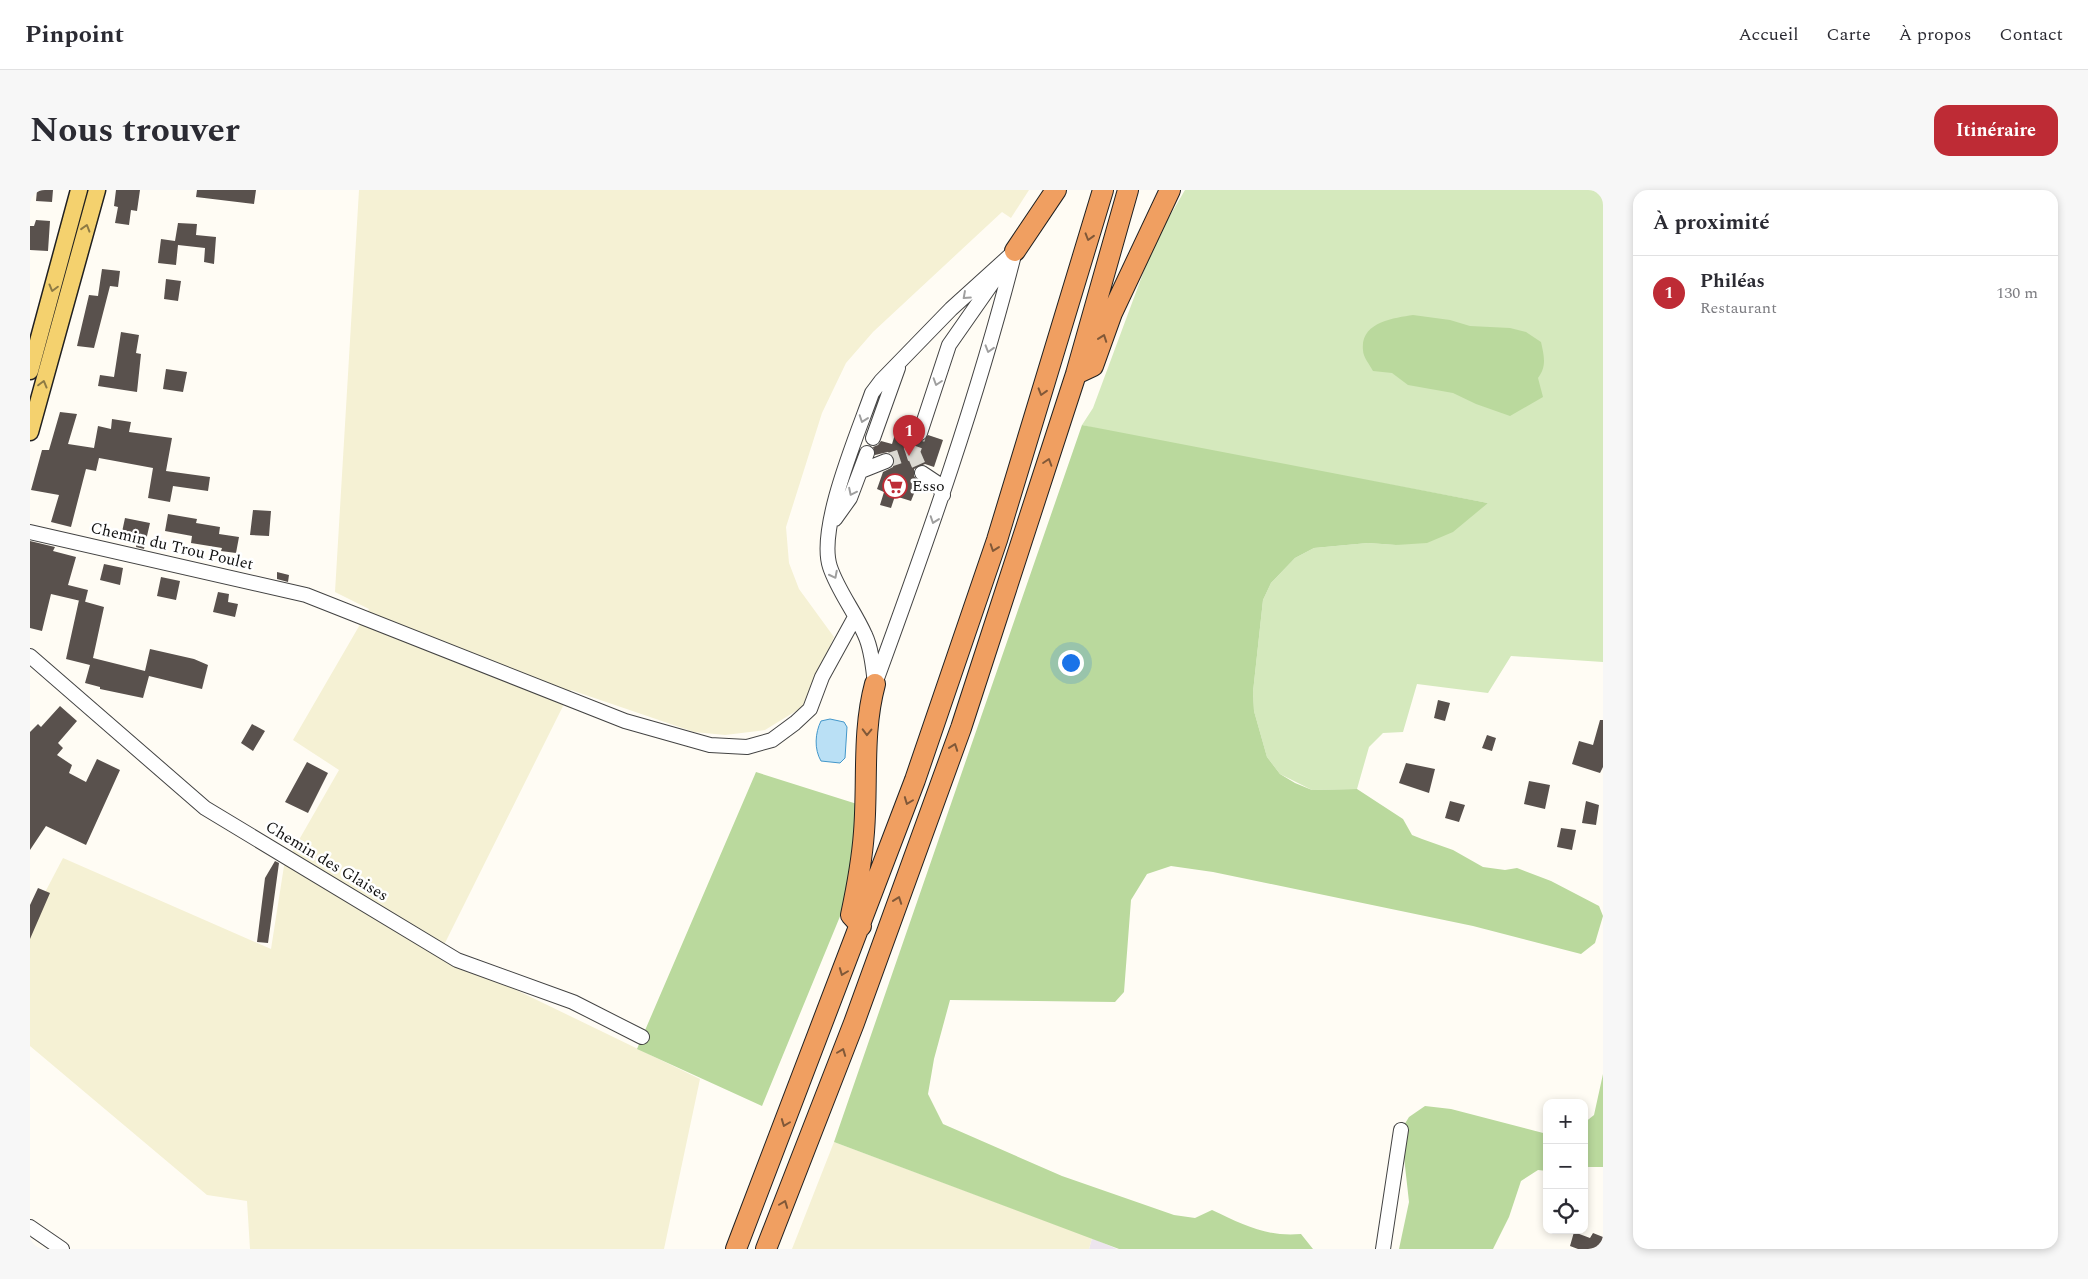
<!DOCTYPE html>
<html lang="fr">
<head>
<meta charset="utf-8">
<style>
  :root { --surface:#fff; --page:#f7f7f7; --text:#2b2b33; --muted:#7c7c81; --line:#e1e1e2; --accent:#be2b35 }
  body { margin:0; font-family:Spectral,serif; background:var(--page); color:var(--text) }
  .controls { position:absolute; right:15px; bottom:15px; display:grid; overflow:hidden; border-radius:10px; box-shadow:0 2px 8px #0003 }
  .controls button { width:45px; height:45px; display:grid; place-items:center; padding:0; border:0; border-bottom:1px solid var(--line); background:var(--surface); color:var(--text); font:25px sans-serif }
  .you { position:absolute; left:1040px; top:472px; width:18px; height:18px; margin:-12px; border:4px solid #fff; border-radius:50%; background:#1a73e8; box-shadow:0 0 0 8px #1a73e833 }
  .badge { display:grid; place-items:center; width:32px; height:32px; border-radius:50%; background:var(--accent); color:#fff; font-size:16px; font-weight:700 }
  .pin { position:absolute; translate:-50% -41px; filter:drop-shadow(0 1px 2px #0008) }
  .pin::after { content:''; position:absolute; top:26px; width:18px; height:15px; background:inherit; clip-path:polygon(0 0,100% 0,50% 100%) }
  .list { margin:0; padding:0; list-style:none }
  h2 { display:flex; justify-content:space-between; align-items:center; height:65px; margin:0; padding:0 20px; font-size:21px }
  h2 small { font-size:16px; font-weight:400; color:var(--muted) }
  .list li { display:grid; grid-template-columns:32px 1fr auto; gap:15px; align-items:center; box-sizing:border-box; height:75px; padding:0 20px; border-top:1px solid var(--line) }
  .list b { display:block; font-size:19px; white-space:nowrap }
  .list p { margin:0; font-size:16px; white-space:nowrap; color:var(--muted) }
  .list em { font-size:16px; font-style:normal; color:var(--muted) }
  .icon { flex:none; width:28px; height:28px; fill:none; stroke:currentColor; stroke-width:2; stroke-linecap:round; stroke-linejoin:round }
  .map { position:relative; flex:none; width:1573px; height:1059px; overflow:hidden; border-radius:15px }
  header { display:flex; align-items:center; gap:30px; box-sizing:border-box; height:70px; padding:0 25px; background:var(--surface); border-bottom:1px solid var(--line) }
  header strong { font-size:24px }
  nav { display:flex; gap:28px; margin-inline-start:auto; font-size:18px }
  .intro { display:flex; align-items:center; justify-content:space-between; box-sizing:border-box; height:120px; padding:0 30px }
  h1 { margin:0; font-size:35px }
  .button { padding:12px 22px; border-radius:15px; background:var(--accent); color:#fff; font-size:18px; font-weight:700 }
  main { display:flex; gap:30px; padding:0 30px }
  aside { flex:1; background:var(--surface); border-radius:15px; box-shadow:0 2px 8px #0003 }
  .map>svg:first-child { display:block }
</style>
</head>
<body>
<header>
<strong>Pinpoint</strong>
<nav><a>Accueil</a><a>Carte</a><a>À propos</a><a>Contact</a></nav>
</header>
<div class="intro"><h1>Nous trouver</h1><a class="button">Itinéraire</a></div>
<main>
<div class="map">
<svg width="1573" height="1059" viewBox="0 0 1573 1059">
  <rect width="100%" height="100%" fill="#fffcf4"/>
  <!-- industrial -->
  <path fill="#ede5ee" d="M1062,1048L1087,1059H1059Z"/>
  <!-- farmland -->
  <path fill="#f5f1d4" d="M329,0H999L981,28L972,22L843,142L816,173L792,223L756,337L759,373L769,399L804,447L774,516L735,540L695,545L664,542L541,500L410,763L670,889L634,1059H220L217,1011L177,1005L0,856V731L33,668L241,759L254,676L309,580L263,550L339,419L305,402Z
    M804,952L1062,1048L1059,1059H762Z"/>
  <!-- green -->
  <path fill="#d5e9bd" d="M1155,0H1573V472L1481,466L1458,503L1387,494L1373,542L1353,543L1339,557L1327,599L1282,600L1250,584L1237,567L1224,521L1223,502L1233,410L1241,393L1265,368L1284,358L1338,353L1366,355L1458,313L1244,273L1146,258L1052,235L1063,218L1125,51Z"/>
  <!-- forest -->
  <path fill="#bad99d" d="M1383,125L1420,130L1440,136L1480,138L1496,142L1511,152C1514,166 1517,176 1508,188L1513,207L1480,226L1446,214L1423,203L1378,195L1362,183L1343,181C1340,175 1333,167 1333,160C1330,132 1364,128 1383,125Z
    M1052,235L1458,313L1423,342L1397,353L1366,355L1338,353L1284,358L1265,368L1241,393L1233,410L1223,502L1224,521L1237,567L1250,584L1265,593L1282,600L1327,599L1373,629L1382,645L1392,649L1423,660L1453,677L1475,680L1487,678L1521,691L1569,716L1573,726L1565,753L1551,764L1443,736L1183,682L1141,676L1117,684L1101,710L1094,802L1085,812L920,810L904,869L898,904L913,934L1032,986L1144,1025L1165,1028L1182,1020C1214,1035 1236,1047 1271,1044L1283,1059H1089L804,952Z
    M726,582L827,614L819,691L811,724L732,916L607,859Z
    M1573,884V977H1554V933L1564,925Z
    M1395,916L1421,919L1517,944V981L1508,980L1491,991L1479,1027L1463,1059H1369L1379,1012L1371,940L1379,927Z"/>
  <!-- water -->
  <path fill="#bae0f5" stroke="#4397ca" d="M800,529L814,532L817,537L815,568L810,573L791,571C784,559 785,543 791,531Z"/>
  <!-- building -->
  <path fill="#59514d" d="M7,0H23L22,12L6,11Z
    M86,0H110L107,21L101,20L99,35L85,33L88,17L84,16Z
    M167,0H226L224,14L166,7Z
    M6,30L20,31L18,61L0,60V36H4Z
    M148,33L167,34L166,45L186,47L184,74L174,72L175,58L148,55L146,75L128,73L131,49L145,51Z
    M72,79L90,81L88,97L80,96L64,158L47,156L59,105L68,106Z
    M136,89L151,91L148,111L134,109Z
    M91,142L109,145L106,163L111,164L107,202L68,196L70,185L84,187Z
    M136,179L157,182L153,202L133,199Z
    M30,222L47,224L38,254L64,258L68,236L81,239L82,229L101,232L99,242L142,248L136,281L180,287L178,301L143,296L140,312L118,308L123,278L69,268L66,281L56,279L41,337L21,332L29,305L1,300L12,260H19Z
    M868,235L882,240V245L887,251H892L898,245L913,250L904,277L895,274L884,279V286L889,291L881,311L865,306L861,318L850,315L854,302L847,299L853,282L863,277L864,268L858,262L845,265L843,257L848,255L851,251L862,254Z
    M223,320L241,321L239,346L220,345Z
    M138,324L167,329L166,333L190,337L189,344L209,347L206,363L191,361L192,358L161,353L162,346L135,341Z
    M95,328L120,333L114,359L106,357L107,345L92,342Z
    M0,351L25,357L23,361L46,367L38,395L58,400L55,412L21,404L12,441L0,438Z
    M74,374L93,378L90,395L70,390Z
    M247,382L259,385L258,392L247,389Z
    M131,387L150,391L146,410L127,406Z
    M188,402L199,404L198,412L208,414L205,427L183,422Z
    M49,410L74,417L63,468L115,481L120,459L164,469L178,475L172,499L119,486L113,508L70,499V497L55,493L60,475L36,469Z
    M1408,510L1420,513L1415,531L1404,528Z
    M30,516L47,531L28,553L33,558L27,565L42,575L39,583L56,592L67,569L90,580L56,655L16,636L0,660V542L8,534L11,537Z
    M1570,530H1573V577L1570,583L1542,574L1549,551L1563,555Z
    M222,534L235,541L223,561L211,553Z
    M1457,545L1466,548L1462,561L1452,558Z
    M277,572L298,583L278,623L255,612Z
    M1376,573L1405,579L1399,603L1369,593Z
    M1499,591L1520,595L1515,619L1494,614Z
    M1420,611L1435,615L1429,632L1415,628Z
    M1556,611L1569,615L1566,635L1552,633Z
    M1531,638L1546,640L1542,660L1527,657Z
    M245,671L249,673L238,753L227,752L235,688Z
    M8,698L20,703L0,749V715Z
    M1544,1042L1560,1048L1563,1043L1573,1047V1059H1548L1540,1056Z"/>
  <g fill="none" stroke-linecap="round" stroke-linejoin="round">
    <!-- minor-tunnel -->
    <path stroke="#dbd9d2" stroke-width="14" stroke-dasharray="14 7" stroke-linecap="butt" d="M883,262L892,283
      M856,271L883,262L890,243"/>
    <!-- minor casing -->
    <g stroke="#434343" stroke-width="16">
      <path id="minor" d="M890,243L919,155L970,82
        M843,248L868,178
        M831,281L856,271
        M892,283L907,293L913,305
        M805,329L820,308L837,263
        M0,342L276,405L595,531L680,555L717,557L742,550L765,533L780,519L792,487L825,427
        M0,466L175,618L427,770L543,812L612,847
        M846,491C898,349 948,207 985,61
        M845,494C843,478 842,460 835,445C825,422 808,401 800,377C787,338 828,243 842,203L851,191L921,119L985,61
        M0,1037L32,1059
        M1353,1059L1371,940"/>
    </g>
    <!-- major casing -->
    <g stroke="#212121" stroke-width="19">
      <path id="major" d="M0,181L49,0
        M0,242L67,0"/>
    </g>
    <!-- highway casing -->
    <g stroke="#212121" stroke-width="22">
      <path id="highway" d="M985,61L1026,0
        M1046,184L1063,176L1082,123L1140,0
        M831,736L821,725C827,697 832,670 834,642C838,592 832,542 845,494
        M706,1059L885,590L967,350L1073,0
        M736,1059L824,833L931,538L1046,184L1098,0"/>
    </g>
    <!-- minor -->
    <use href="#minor" stroke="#fff" stroke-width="14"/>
    <!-- major -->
    <use href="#major" stroke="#f4d16e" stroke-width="16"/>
    <!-- highway -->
    <use href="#highway" stroke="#f09f61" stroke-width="20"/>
  </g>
  <!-- one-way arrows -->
  <defs><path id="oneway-chevron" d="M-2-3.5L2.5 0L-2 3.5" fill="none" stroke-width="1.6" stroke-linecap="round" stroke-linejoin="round" transform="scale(1.25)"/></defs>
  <g stroke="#8d7a44">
    <use href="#oneway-chevron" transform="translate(56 38) rotate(-73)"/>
    <use href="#oneway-chevron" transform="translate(23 98) rotate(105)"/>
    <use href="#oneway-chevron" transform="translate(13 194) rotate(-75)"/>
  </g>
  <g stroke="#805838">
    <use href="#oneway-chevron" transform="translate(1059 47) rotate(107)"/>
    <use href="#oneway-chevron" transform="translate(1073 148) rotate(-70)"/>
    <use href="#oneway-chevron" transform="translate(1012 202) rotate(107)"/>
    <use href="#oneway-chevron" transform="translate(1018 272) rotate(-72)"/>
    <use href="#oneway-chevron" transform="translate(964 358) rotate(109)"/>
    <use href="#oneway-chevron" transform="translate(837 542) rotate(91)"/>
    <use href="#oneway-chevron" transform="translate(924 557) rotate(-70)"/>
    <use href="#oneway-chevron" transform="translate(878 611) rotate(111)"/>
    <use href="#oneway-chevron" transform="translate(868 710) rotate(-70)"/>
    <use href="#oneway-chevron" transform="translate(813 782) rotate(111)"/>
    <use href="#oneway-chevron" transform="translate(812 862) rotate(-69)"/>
    <use href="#oneway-chevron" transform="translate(755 933) rotate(111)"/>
    <use href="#oneway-chevron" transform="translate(754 1014) rotate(-69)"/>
  </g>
  <g stroke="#9f9f9f">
    <use href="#oneway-chevron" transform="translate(936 106) rotate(138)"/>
    <use href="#oneway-chevron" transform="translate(959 159) rotate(107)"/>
    <use href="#oneway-chevron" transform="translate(907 192) rotate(108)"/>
    <use href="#oneway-chevron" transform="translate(833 229) rotate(109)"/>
    <use href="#oneway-chevron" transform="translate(822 302) rotate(116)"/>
    <use href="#oneway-chevron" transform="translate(904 330) rotate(109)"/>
    <use href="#oneway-chevron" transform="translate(804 385) rotate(63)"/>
  </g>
  <!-- icons -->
  <defs>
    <g id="supermarket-ring" transform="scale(1.25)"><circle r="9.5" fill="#fff" stroke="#be2b35" stroke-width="1.5"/><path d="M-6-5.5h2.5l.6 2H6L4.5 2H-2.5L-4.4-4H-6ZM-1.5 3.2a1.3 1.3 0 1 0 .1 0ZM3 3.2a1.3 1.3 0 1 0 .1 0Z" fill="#be2b35"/></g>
  </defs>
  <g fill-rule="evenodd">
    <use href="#supermarket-ring" x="865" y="296"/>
  </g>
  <g text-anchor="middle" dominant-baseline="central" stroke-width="5" stroke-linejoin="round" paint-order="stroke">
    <!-- poi labels -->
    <g font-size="16" fill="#101010" stroke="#fff" text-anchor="start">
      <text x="882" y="296">Esso</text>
    </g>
    <!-- street labels -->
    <g font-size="16" fill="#101010" stroke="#fff">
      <text transform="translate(142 356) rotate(13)">Chemin du Trou Poulet</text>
      <text transform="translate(297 671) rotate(31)">Chemin des Glaises</text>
    </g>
  </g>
</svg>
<div class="controls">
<button>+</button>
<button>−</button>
<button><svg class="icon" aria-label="locate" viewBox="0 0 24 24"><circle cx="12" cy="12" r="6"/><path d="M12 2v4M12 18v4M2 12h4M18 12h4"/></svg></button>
</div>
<div class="you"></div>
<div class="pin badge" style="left:879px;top:266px">1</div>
</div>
<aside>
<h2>À proximité<small></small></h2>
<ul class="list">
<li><span class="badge">1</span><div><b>Philéas</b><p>Restaurant</p></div><em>130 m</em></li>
</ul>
</aside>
</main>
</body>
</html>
